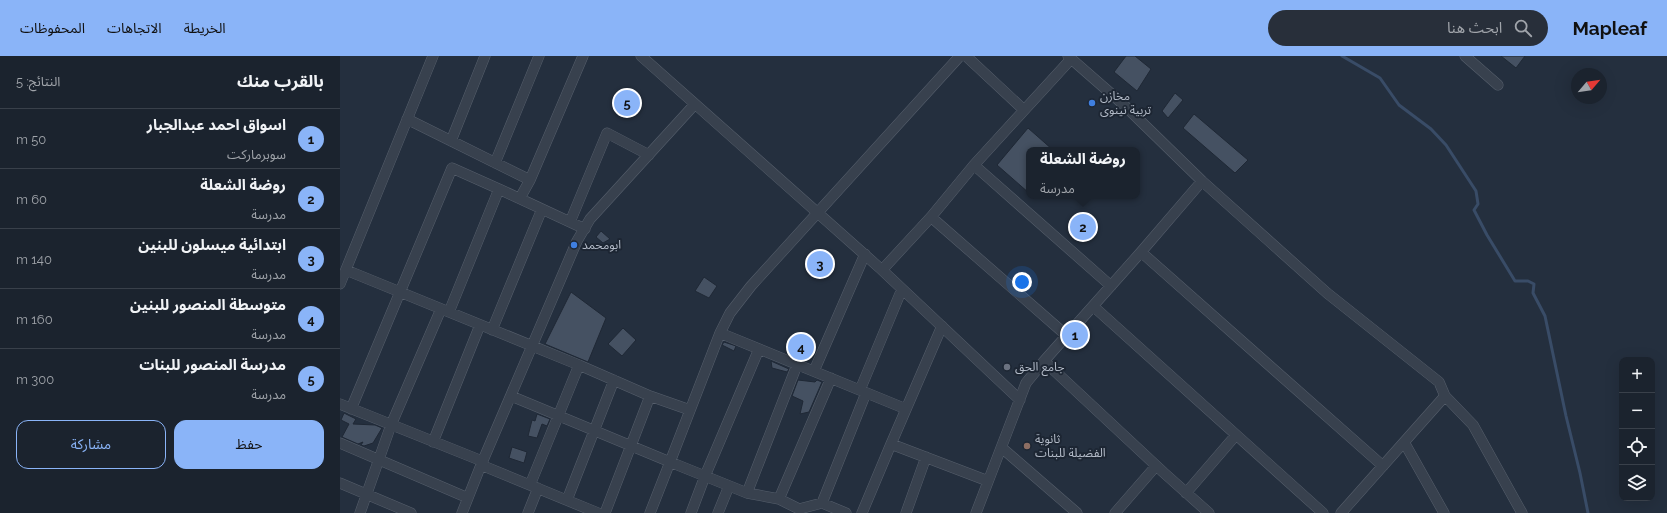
<!DOCTYPE html>
<html lang="ar">
<head>
<meta charset="utf-8">
<style>
  :root { --surface:#1b232e; --page:#282f3a; --text:#f1f3f6; --muted:#a0a4aa; --line:#39404a; --accent:#8ab4f8 }
  body { margin:0; font-family:Raleway,"Noto Sans Arabic",sans-serif; background:var(--page); color:var(--text); direction:rtl }
  .controls { position:absolute; right:12px; bottom:12px; display:grid; overflow:hidden; border-radius:8px; box-shadow:0 4px 16px #0002 }
  .controls button { width:36px; height:36px; display:grid; place-items:center; padding:0; border:0; border-bottom:1px solid var(--line); background:var(--surface); color:var(--text); font:20px sans-serif }
  .compass { position:absolute; left:1231px; top:12px; width:36px; height:36px; border-radius:50%; background:var(--surface); box-shadow:0 4px 16px #0002; rotate:61deg }
  .you { position:absolute; left:682px; top:226px; width:14px; height:14px; margin:-10px; border:3px solid #fff; border-radius:50%; background:#1a73e8; box-shadow:0 0 0 6px #1a73e833 }
  .badge { display:grid; place-items:center; width:26px; height:26px; border-radius:50%; background:var(--accent); color:#111; font-size:13px; font-weight:700 }
  .pin { position:absolute; translate:-50% -50%; border:2px solid #fff; box-shadow:0 1px 4px #0006 }
  .popup { position:absolute; left:686px; top:91px; width:114px; height:52px; box-sizing:border-box; display:grid; place-content:center; border-radius:8px; background:var(--surface); filter:drop-shadow(0 1px 3px #0005); font-size:13px; white-space:nowrap; color:var(--muted) }
  .popup b { font-size:15px; color:var(--text) }
  .popup::after { content:''; position:absolute; left:50%; top:100%; margin-left:-8px; border:8px solid transparent; border-top-color:var(--surface) }
  .list { margin:0; padding:0; list-style:none }
  h2 { display:flex; justify-content:space-between; align-items:center; height:52px; margin:0; padding:0 16px; font-size:17px }
  h2 small { font-size:13px; font-weight:400; color:var(--muted) }
  .list li { display:grid; grid-template-columns:26px 1fr auto; gap:12px; align-items:center; box-sizing:border-box; height:60px; padding:0 16px; border-top:1px solid var(--line) }
  .list b { display:block; font-size:15px; white-space:nowrap }
  .list p { margin:0; font-size:13px; white-space:nowrap; color:var(--muted) }
  .list em { font-size:13px; font-style:normal; color:var(--muted) }
  .actions { display:flex; gap:8px; padding:12px 16px }
  .actions a { flex:1; padding:9px 0; border:1px solid var(--accent); border-radius:12px; text-align:center; font-size:14px; color:var(--accent) }
  .actions .main { background:var(--accent); color:#111 }
  .icon { flex:none; width:22px; height:22px; fill:none; stroke:currentColor; stroke-width:2; stroke-linecap:round; stroke-linejoin:round }
  .map { position:relative; flex:none; width:1327px; height:457px; overflow:hidden; direction:ltr }
  header { display:flex; align-items:center; gap:24px; box-sizing:border-box; height:56px; padding:0 20px; background:var(--accent); color:#111 }
  header strong { font-size:19px }
  nav { display:flex; gap:22px; margin-inline-start:auto; font-size:14px }
  .search { width:280px; height:36px; background:var(--page); display:flex; align-items:center; gap:10px; box-sizing:border-box; padding:0 14px; border-radius:22px; color:var(--muted); font-size:15px }
  main { display:flex }
  aside { flex:1; background:var(--surface) }
  .map>svg:first-child { display:block }
</style>
</head>
<body>
<header>
<strong>Mapleaf</strong>
<div class="search"><svg class="icon" aria-label="search" viewBox="0 0 24 24"><circle cx="10" cy="10" r="6"/><path d="M15 15l6 6"/></svg>ابحث هنا</div>
<nav><a>الخريطة</a><a>الاتجاهات</a><a>المحفوظات</a></nav>
</header>
<main>
<div class="map">
<svg width="1327" height="457" viewBox="0 0 1327 457">
  <rect width="100%" height="100%" fill="#242f3e"/>
  <g fill="none" stroke-linecap="round" stroke-linejoin="round">
    <!-- stream -->
    <path stroke="#394c67" stroke-width="3" d="M1002,0L1040,22L1059,49L1091,73L1106,89L1136,135L1138,148L1134,154L1147,179L1175,225H1188L1194,228L1193,237L1205,260L1226,360L1240,417L1248,457"/>
  </g>
  <!-- building -->
  <path fill="#455162" stroke="#1f2835" d="M786,0H795L811,13L797,35L774,16Z
    M1161,0H1185L1176,12Z
    M835,37L843,44L828,62L822,55Z
    M854,58L908,104L895,117L843,72Z
    M688,72L713,94H689V137L657,109Z
    M261,175L270,183L263,187L256,181Z
    M364,221L377,230L369,242L355,235Z
    M231,236L266,262L248,306L205,288Z
    M283,272L296,284L282,300L268,288Z
    M384,286L396,290L394,295L382,289Z
    M431,305L449,313L447,316L432,312Z
    M458,324L475,326L477,324L482,326L469,356L460,358L463,345L452,340Z
    M4,357L16,363L13,368L35,369L42,372L33,387L24,390L21,389L23,386L18,388L2,381L9,368L1,364Z
    M197,358L210,363L207,370L202,368L197,382L188,380L192,364L195,365Z
    M172,391L187,396L184,407L169,402Z"/>
  <g fill="none" stroke-linecap="round" stroke-linejoin="round">
    <!-- minor casing -->
    <g stroke="#565f6c" stroke-width="11">
      <path id="minor" d="M301,0L542,214
        M626,0L684,54
        M728,0L784,49L862,125L987,237L1099,326L1105,340L1133,369L1182,457
        M1125,0L1158,29
        M67,63L190,124
        M111,85L145,0
        M155,107L199,0
        M634,109L731,3
        M159,133L245,173
        M180,142L190,124L243,0
        M591,161L726,279
        M230,166L267,77L309,99
        M801,196L1043,410
        M6,214L239,309L310,340L350,354
        M0,228L93,0
        M753,250L983,457
        M602,270L551,388L648,425
        M152,274L202,153
        M380,277L330,406L407,437L457,309
        M704,305L823,416L869,457
        M474,315L525,198
        M520,334L562,233
        M171,340L330,406L310,457
        M680,344L542,214L591,161L634,109L771,230
        M0,348L142,405
        M11,353L112,112L159,133L109,256
        M566,353L380,277L390,257L411,230L620,0
        M93,386L140,269
        M1064,386L1104,457
        M0,387L128,442
        M662,392L737,457
        M141,409L258,457
        M0,427L71,457
        M190,429L239,309
        M407,437L439,443L459,453L482,447L506,457
        M846,437L896,379
        M439,443L491,322
        M227,444L274,324
        M482,447L526,337
        M20,457L51,369L101,253
        M122,457L141,409L237,185L250,163L355,48
        M188,457L198,432
        M265,457L310,340
        M351,457L365,420L419,293
        M378,457L389,430
        M522,457L551,388
        M566,457L586,401
        M636,457L686,327L704,305L801,196L862,125
        M775,457L816,410
        M1001,457L1105,340"/>
    </g>
    <!-- minor -->
    <use href="#minor" stroke="#38414e" stroke-width="10"/>
  </g>
  <!-- markers -->
  <g fill="#3f7fe0" stroke="#1d2633" stroke-width="1.5">
    <circle cx="752" cy="47" r="4"/>
    <circle cx="234" cy="189" r="4"/>
  </g>
  <circle fill="#6b7280" stroke="#1d2633" stroke-width="1.5" cx="667" cy="311" r="4"/>
  <circle fill="#8d6e63" stroke="#1d2633" stroke-width="1.5" cx="687" cy="390" r="4"/>
  <g text-anchor="middle" dominant-baseline="central" stroke-width="4" stroke-linejoin="round" paint-order="stroke">
    <!-- poi labels -->
    <g font-size="12" fill="#b4bcc9" stroke="#1d2633" text-anchor="start">
      <text x="760" y="40">مخازن<tspan x="760" dy="14">تربية نينوى</tspan></text>
      <text x="242" y="189">ابومحمد</text>
      <text x="675" y="311">جامع الحق</text>
      <text x="695" y="383">ثانوية<tspan x="695" dy="14">الفضيلة للبنات</tspan></text>
    </g>
  </g>
</svg>
<div class="controls">
<button>+</button>
<button>−</button>
<button><svg class="icon" aria-label="locate" viewBox="0 0 24 24"><circle cx="12" cy="12" r="6"/><path d="M12 2v4M12 18v4M2 12h4M18 12h4"/></svg></button>
<button><svg class="icon" aria-label="layers" viewBox="0 0 24 24"><path d="M12 4l9 5-9 5-9-5zM3 14l9 5 9-5"/></svg></button>
</div>
<svg class="compass" viewBox="-18 -18 36 36"><path d="M0-13l5 13h-10z" fill="#e53935"/><path d="M0 13l5-13h-10z" fill="#a0a4aa"/></svg>
<div class="you"></div>
<div class="pin badge" style="left:735px;top:279px">1</div>
<div class="pin badge" style="left:743px;top:171px">2</div>
<div class="popup"><b>روضة الشعلة</b>مدرسة</div>
<div class="pin badge" style="left:480px;top:208px">3</div>
<div class="pin badge" style="left:461px;top:291px">4</div>
<div class="pin badge" style="left:287px;top:47px">5</div>
</div>
<aside>
<h2>بالقرب منك<small>النتائج: 5</small></h2>
<ul class="list">
<li><span class="badge">1</span><div><b>اسواق احمد عبدالجبار</b><p>سوبرماركت</p></div><em>50 m</em></li>
<li><span class="badge">2</span><div><b>روضة الشعلة</b><p>مدرسة</p></div><em>60 m</em></li>
<li><span class="badge">3</span><div><b>ابتدائية ميسلون للبنين</b><p>مدرسة</p></div><em>140 m</em></li>
<li><span class="badge">4</span><div><b>متوسطة المنصور للبنين</b><p>مدرسة</p></div><em>160 m</em></li>
<li><span class="badge">5</span><div><b>مدرسة المنصور للبنات</b><p>مدرسة</p></div><em>300 m</em></li>
</ul>
<div class="actions"><a class="main">حفظ</a><a>مشاركة</a></div>
</aside>
</main>
</body>
</html>
